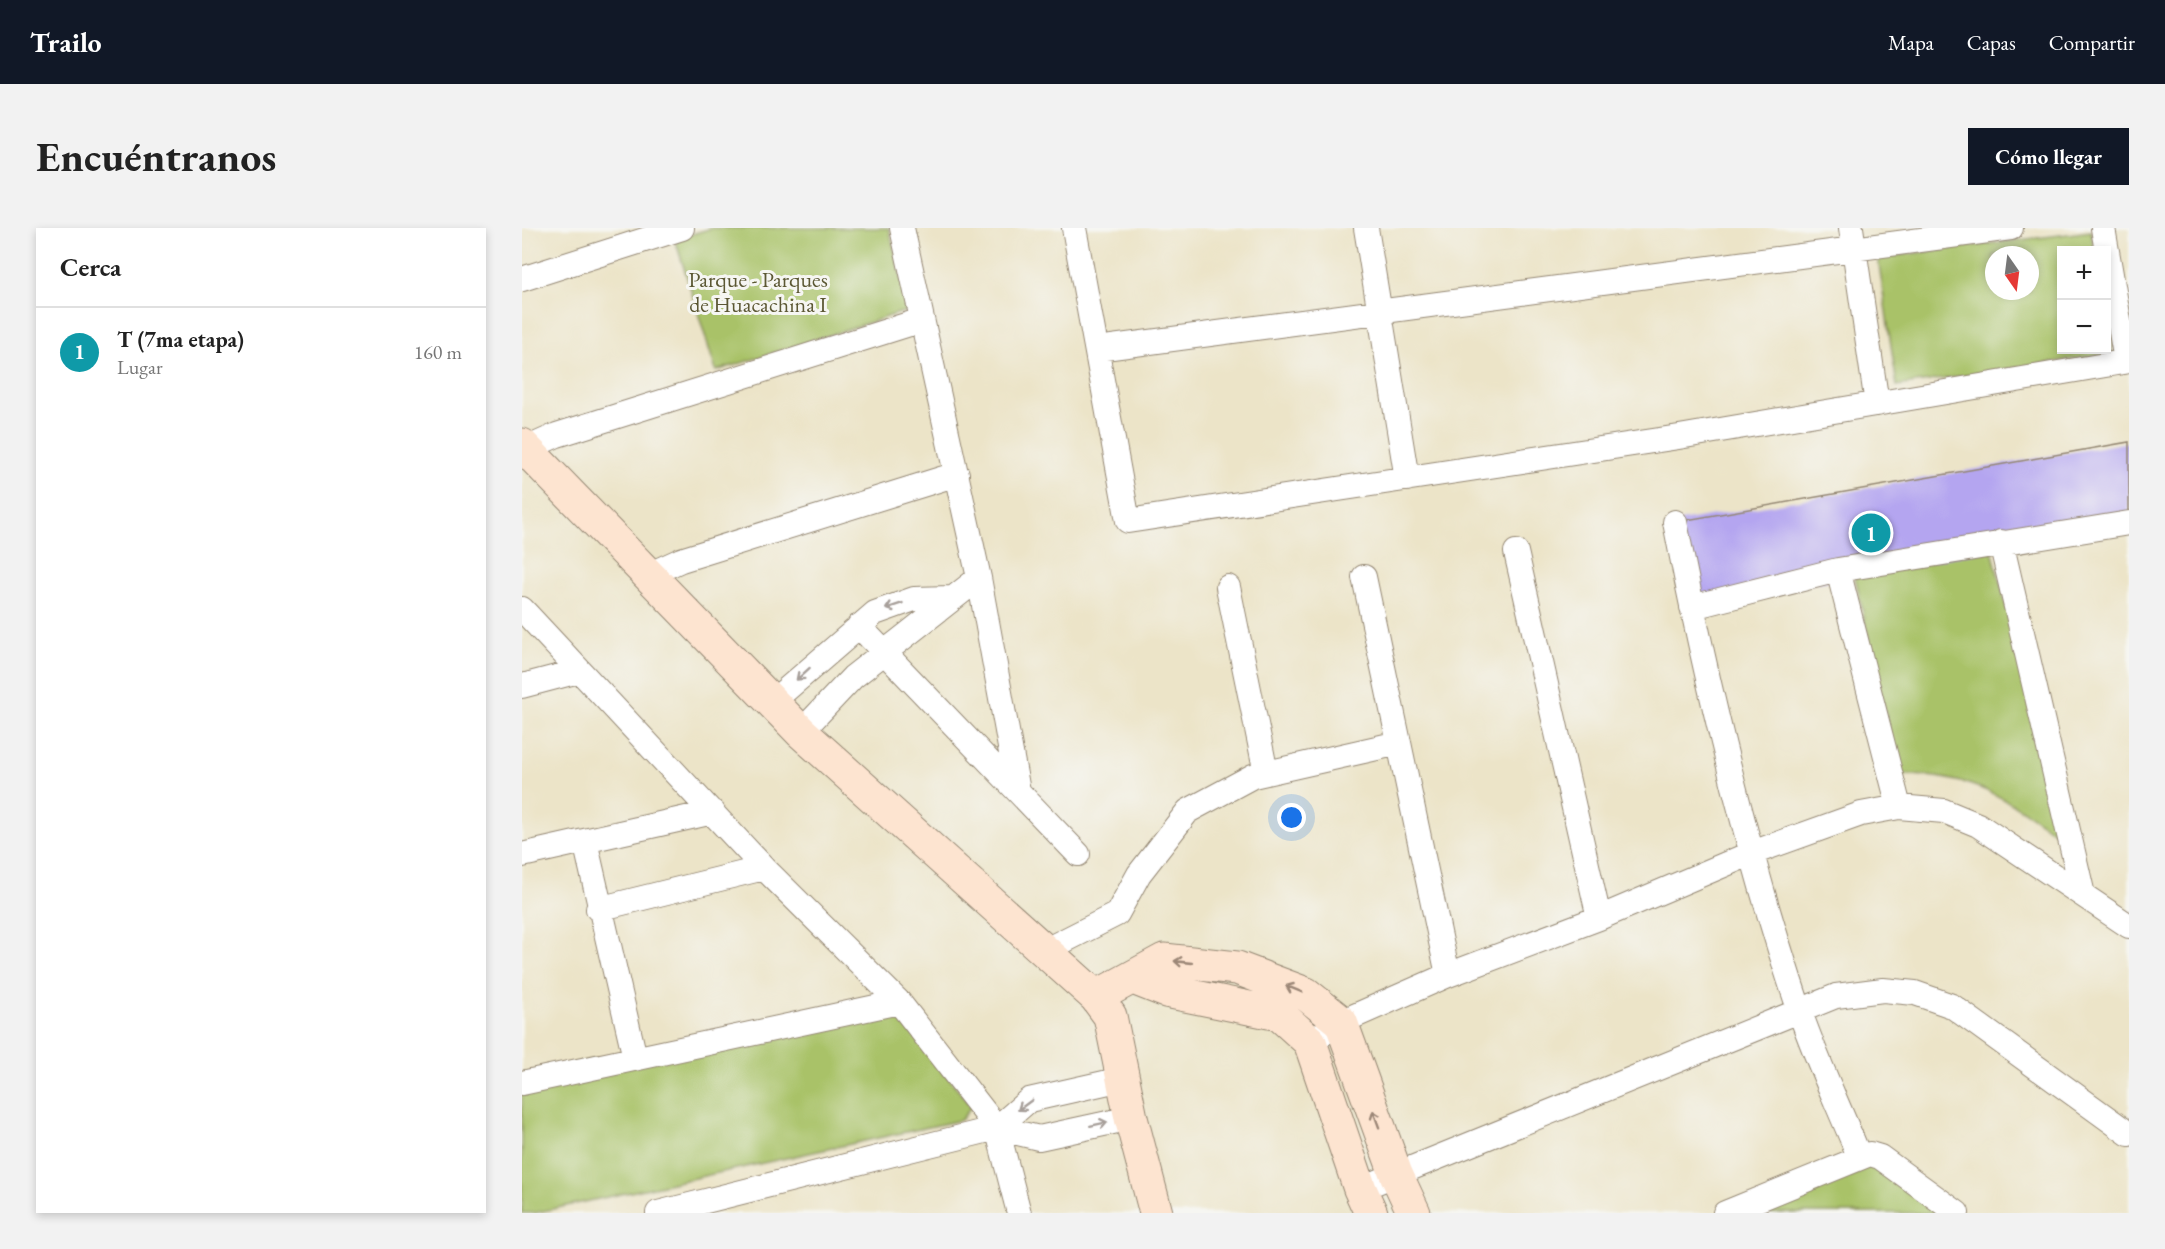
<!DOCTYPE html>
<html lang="es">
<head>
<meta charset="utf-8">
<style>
  :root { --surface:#fff; --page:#f2f2f2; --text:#222; --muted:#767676; --line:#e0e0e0; --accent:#111827 }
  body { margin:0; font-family:"EB Garamond",serif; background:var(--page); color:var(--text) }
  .controls { position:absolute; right:18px; top:18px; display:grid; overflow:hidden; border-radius:0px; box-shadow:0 3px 9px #0003 }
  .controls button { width:54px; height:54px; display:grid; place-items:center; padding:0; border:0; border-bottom:2px solid var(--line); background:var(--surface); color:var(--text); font:30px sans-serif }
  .compass { position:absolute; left:1463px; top:18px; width:54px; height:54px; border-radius:50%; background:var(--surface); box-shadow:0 3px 9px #0003; rotate:166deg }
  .you { position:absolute; left:770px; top:590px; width:21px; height:21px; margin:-15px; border:4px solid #fff; border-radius:50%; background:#1a73e8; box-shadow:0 0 0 9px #1a73e833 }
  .badge { display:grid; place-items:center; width:39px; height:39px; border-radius:50%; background:var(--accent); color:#fff; font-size:20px; font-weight:700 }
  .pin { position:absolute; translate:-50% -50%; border:3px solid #fff; box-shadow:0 2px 6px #0006 }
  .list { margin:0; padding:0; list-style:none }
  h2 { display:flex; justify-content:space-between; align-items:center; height:78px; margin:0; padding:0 24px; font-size:26px }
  h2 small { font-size:20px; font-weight:400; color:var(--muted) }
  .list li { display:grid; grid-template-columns:39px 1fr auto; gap:18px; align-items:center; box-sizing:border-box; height:90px; padding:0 24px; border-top:2px solid var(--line) }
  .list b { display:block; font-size:22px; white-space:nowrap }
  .list p { margin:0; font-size:20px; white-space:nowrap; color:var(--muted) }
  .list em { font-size:20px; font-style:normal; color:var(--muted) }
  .map { position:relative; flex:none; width:1607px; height:985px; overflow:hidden; border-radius:0px }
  header { display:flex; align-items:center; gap:36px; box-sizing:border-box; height:84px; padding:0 30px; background:var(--accent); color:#fff }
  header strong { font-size:28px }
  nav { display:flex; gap:33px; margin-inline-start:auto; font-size:21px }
  .intro { display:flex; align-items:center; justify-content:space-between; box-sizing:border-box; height:144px; padding:0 36px }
  h1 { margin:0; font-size:42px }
  .button { padding:15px 27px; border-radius:0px; background:var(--accent); color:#fff; font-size:21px; font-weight:700 }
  main { display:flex; gap:36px; padding:0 36px }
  aside { flex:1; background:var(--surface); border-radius:0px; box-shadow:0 3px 9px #0003 }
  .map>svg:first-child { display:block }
</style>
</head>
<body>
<header>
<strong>Trailo</strong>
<nav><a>Mapa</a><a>Capas</a><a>Compartir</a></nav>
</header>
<div class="intro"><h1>Encuéntranos</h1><a class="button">Cómo llegar</a></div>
<main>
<aside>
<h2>Cerca<small></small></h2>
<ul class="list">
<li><span class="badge" style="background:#0f9aa8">1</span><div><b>T (7ma etapa)</b><p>Lugar</p></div><em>160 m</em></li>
</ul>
</aside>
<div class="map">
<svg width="1607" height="985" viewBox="0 0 1607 985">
  <rect width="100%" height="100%" fill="#f6f6f2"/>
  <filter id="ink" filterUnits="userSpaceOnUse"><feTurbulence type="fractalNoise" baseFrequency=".0167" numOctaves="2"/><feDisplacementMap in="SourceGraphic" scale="12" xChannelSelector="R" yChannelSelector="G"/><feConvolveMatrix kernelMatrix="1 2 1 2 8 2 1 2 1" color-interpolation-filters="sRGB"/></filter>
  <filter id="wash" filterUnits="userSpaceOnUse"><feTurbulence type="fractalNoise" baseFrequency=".008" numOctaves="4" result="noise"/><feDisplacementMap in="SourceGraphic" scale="24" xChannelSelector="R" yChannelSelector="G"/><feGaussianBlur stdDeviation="1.35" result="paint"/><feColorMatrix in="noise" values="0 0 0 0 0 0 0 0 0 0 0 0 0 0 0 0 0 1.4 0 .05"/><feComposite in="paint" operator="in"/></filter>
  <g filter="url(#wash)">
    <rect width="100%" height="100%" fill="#ece4c8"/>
    <!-- green -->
    <path fill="#a9c267" stroke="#727642" stroke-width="1.5" fill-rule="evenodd" d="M190,0H367L387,82L194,143L153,11Z
      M1569,3L1572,22H1540V122H1584L1585,92L1590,125L1375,158L1356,30ZM1472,27H1508V63H1472Z
      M1469,318L1543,612C1485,570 1451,546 1377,547L1331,340Z
      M366,769L449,879L439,892L12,985H0V847Z
      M1351,931L1425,985H1226Z"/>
    <g id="blocks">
      <!-- building -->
      <path fill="#b4a5f0" d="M1607,214V295L1170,379L1153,294Z"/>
    </g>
  </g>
  <g filter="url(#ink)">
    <use href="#blocks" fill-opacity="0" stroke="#948773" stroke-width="1.5"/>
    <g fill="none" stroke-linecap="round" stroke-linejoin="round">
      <!-- street casing -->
      <g stroke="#948773" stroke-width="26">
        <path id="street" d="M552,0L606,293L1157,209L1607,133
          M844,0L885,251
          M1329,0L1355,176
          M1581,0L1604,133
          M0,51L160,0
          M575,121L1489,0
          M4,221L35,207L400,92
          M1153,294C1185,458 1224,623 1277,781C1294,831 1317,879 1337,928
          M1479,314L1561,667
          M994,324L1077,690
          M1316,342L1377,579
          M126,347L159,332L435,246
          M842,349L926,747
          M457,350L496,563
          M706,359L744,545
          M1170,379L1316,342L1607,295
          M0,381L242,640L377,774L475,900L497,985
          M337,398L556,626
          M0,458L57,443
          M250,474L353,385L392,371L429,370
          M279,504L331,449L457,350L380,0
          M63,613L113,830
          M0,627L191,584
          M76,681L242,640
          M522,723L595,686L617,646L666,583L731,548L877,515
          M788,814L819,794L926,747L1077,690L1230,625L1339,586L1377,579L1422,583L1456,597L1607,698
          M0,855L377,774
          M475,900L507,872L600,851
          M838,961L1314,768L1361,762L1393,765L1430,778L1607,906
          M136,985L475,900L517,910L609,890
          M1203,985L1348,926L1358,929L1435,985"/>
      </g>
      <!-- secondary casing -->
      <g stroke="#948773" stroke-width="35">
        <path id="secondary" d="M0,217L279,504L574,769L588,788L609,890L634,985
          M611,750L644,763L757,786L788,814L838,961L849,985
          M574,769L642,732L715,740L784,766L819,794L874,946L892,985"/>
      </g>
      <!-- street -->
      <use href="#street" stroke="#fff" stroke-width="24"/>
      <!-- secondary -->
      <use href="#secondary" stroke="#fde4d0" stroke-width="33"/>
    </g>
    <!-- one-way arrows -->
    <defs><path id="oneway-shaft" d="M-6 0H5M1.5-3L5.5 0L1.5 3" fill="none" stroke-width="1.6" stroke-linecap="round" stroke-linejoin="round" transform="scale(1.5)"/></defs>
    <g stroke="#a79f9a">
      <use href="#oneway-shaft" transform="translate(372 378) rotate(161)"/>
      <use href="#oneway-shaft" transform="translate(281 446) rotate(138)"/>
      <use href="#oneway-shaft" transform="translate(503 877) rotate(144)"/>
      <use href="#oneway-shaft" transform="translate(577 896) rotate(-12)"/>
    </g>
    <g stroke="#9c8777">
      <use href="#oneway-shaft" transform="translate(661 734) rotate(-174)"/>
      <use href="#oneway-shaft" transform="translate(772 761) rotate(-158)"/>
      <use href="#oneway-shaft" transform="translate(854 891) rotate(-110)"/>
    </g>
  </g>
  <g text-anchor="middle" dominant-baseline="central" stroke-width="6" stroke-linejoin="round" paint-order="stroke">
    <!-- park labels -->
    <g font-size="22" fill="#5c5834" stroke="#f6f6f2">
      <text x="236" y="51">Parque - Parques<tspan x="236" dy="25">de Huacachina I</tspan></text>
    </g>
  </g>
</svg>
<div class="controls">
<button>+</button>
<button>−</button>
</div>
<svg class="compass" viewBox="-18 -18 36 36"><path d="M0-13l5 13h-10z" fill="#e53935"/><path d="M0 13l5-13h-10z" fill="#767676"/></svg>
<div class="you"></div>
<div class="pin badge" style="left:1349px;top:305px;background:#0f9aa8">1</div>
</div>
</main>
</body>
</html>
